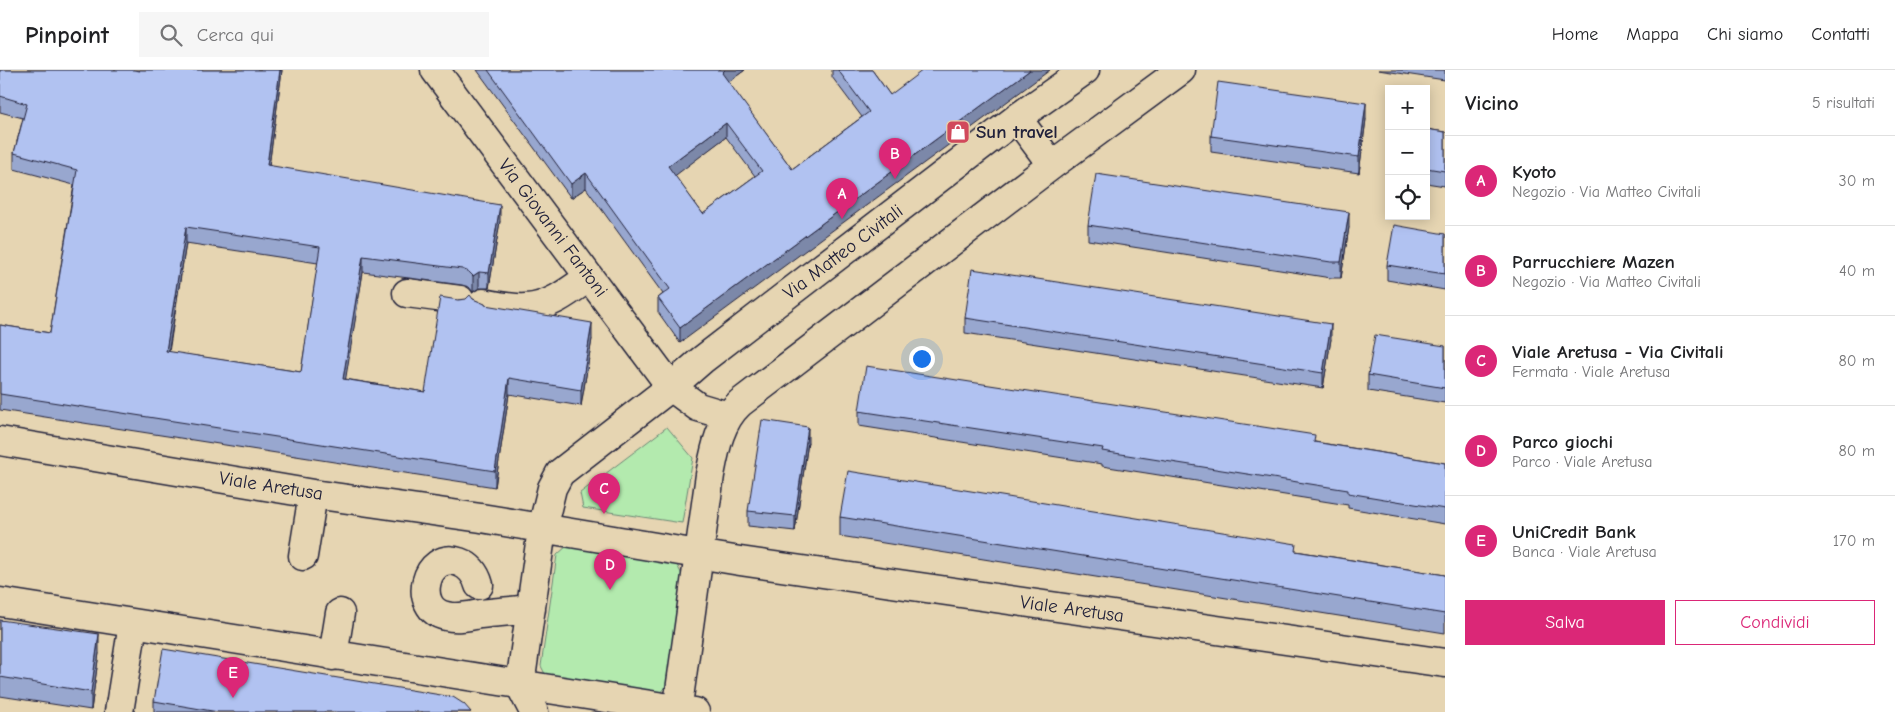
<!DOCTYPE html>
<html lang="it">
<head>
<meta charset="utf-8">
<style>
  :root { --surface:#fff; --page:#f6f6f6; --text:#202124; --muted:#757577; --line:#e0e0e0; --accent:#db2777 }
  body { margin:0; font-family:"Comic Neue",sans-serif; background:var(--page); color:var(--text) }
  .controls { position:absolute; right:15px; top:15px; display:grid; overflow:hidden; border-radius:0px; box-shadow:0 2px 12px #0003 }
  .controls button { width:45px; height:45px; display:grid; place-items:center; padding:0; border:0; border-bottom:1px solid var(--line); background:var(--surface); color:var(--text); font:25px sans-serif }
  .you { position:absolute; left:921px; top:288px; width:18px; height:18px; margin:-12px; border:4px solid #fff; border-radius:50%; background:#1a73e8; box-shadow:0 0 0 8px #1a73e833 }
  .badge { display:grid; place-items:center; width:32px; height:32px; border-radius:50%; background:var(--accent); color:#fff; font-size:16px; font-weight:700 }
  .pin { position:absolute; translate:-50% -41px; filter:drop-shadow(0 1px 2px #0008) }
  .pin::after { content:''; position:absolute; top:26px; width:18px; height:15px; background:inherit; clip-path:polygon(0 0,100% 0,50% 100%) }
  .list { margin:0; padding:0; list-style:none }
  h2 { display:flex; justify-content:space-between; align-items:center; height:65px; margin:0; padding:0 20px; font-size:21px }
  h2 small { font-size:16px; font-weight:400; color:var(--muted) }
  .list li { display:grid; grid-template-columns:32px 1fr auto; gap:15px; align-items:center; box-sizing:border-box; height:90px; padding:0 20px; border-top:1px solid var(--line) }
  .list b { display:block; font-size:19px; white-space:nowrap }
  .list p { margin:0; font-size:16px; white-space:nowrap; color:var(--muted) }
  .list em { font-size:16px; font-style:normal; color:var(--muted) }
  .actions { display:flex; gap:10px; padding:15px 20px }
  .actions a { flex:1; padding:11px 0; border:1px solid var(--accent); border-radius:0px; text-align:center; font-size:18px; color:var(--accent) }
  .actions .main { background:var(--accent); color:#fff }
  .icon { flex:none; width:28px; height:28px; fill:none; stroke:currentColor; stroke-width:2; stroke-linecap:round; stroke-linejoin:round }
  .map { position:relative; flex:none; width:1445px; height:642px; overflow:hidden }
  header { display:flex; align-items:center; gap:30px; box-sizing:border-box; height:70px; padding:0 25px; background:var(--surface); border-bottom:1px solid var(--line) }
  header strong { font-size:24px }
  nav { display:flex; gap:28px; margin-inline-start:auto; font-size:18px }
  .search { width:350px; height:45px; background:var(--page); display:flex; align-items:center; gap:12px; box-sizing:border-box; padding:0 18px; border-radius:0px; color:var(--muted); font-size:19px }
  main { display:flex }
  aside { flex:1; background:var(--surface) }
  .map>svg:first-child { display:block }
</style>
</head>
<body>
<header>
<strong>Pinpoint</strong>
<div class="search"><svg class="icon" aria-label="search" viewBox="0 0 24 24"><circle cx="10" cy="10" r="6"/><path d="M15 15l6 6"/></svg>Cerca qui</div>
<nav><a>Home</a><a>Mappa</a><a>Chi siamo</a><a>Contatti</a></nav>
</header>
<main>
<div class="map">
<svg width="1445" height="642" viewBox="0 0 1445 642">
  <rect width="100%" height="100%" fill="#e6d5b2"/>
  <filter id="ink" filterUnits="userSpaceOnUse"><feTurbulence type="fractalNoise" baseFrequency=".02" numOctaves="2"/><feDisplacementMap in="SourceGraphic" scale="10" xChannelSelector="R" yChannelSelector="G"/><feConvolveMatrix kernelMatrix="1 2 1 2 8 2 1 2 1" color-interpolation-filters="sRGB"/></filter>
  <g filter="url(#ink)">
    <!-- green -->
    <path fill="#b3eaae" stroke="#6a8674" d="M667,357L693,388L682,453L583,438L580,423Z
      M569,474L675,491L684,509L667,616L656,628L548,610L541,596L557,485Z"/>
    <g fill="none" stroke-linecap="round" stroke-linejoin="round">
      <!-- minor casing -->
      <g stroke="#22223b" stroke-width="31">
        <path id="minor" d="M435,0L671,317L698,337L728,346
          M1017,48L1052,95
          M407,223L460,230
          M483,233C497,236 512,239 526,238C550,237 571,220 589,207
          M0,371L313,424L481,448L740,491L1445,593
          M303,486L313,424
          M479,515C476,504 470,496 459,492C425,480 411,539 446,546C457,549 469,546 480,544C497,542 514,541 531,539
          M0,532L695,642
          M333,586L340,543
          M520,615L542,459L552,418L560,403L671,317L702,290L1017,48L1085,0
          M520,615L534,642
          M119,642L133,554
          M677,642L710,405C715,379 720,351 740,333L1052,95L1181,0"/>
      </g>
      <!-- minor -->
      <use href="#minor" stroke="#e6d5b2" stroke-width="28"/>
    </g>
    <!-- wall -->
    <path fill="#98a7cf" stroke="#22223b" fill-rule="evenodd" d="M0,0H282L269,96L500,151L489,218H479L473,222L469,217L462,215L363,202L345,309L425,322L458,230L473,229L485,235L592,269L581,336L509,324L495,417L0,340V255L50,263L74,115L14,99V83L23,48L0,42ZM186,173L318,193L301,302L169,282Z
      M477,0H745L728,12L792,99L862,47L832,7V0H872L890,25L680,273L658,242V228L663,224L586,118L571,128ZM726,67L755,106L703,144L674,105Z
      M1378,0H1445V10Z
      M1366,49L1359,103L1211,82V66Z
      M1426,59L1445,62V116L1426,113Z
      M1088,155L1349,157L1341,208H1331L1088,170Z
      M1445,164V220L1387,210V195Z
      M965,248L1331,269L1323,318L965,263Z
      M1445,276V333L1368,321V305Z
      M859,341L1315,372L1445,393V454L1348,438V435L1102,396V394L859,356Z
      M808,372L795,461L748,456V441Z
      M840,447L1296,481L1445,505V563L840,466Z
      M0,550L99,583L91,640L0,626Z
      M154,631L471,642H154Z"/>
    <!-- shaded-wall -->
    <path fill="#7c88a9" stroke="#22223b" d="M280,0H282L267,111V95Z
      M725,0H745L722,17V3Z
      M1030,0H1050L680,273V258Z
      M1366,33V49L1359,103V87Z
      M726,53V67L668,111V96Z
      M586,103V118L571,128V114Z
      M500,135V151L489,218V203Z
      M1349,142V157L1341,208V192Z
      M186,157V173L166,297V281Z
      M363,186V202L343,325V309Z
      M479,202V218L473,222V206Z
      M592,253V269L581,336V320Z
      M1331,254V269L1323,318V303Z
      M509,308V324L495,417V401Z
      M808,357V372L795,461V446Z
      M99,564V583L91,640V622Z"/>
    <!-- building -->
    <path fill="#b1c2f1" stroke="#22223b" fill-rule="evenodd" d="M0,0H134L140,1L139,0H280L267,95L500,135L489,203L479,202L473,206L469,202L462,199L363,186L343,309L425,322L440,227L458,230L466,229L470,225L473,229L485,234V235L592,253L581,320L509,308L495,401L0,324V255L50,263L77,100L14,83L27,34L0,26ZM186,157L320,177L301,302L166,281Z
      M488,0H725L722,3L792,99L869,42L838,0H872L890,25L923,0H1030L680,258L658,228L670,219L586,103L571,114ZM726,53L762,101L703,144L668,96Z
      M1218,12L1366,33L1359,87L1211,66Z
      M1426,59L1445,62V101L1426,98Z
      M1096,104L1349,142L1341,192H1331L1088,155Z
      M1394,155L1445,164V204L1387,195Z
      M972,199L1331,254L1323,303L965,248Z
      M1375,265L1445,276V318L1368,305Z
      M866,296L1315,365L1314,372L1445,393V439L1348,423V420L1102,381L1103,378L859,341Z
      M762,350L808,357L795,446L748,441Z
      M848,401L1296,474L1295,481L1445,505V544L840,447Z
      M0,550L99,564L91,622L0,607Z
      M163,579L453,627L464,634L471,642H218L154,631Z"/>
  </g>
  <!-- icons -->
  <defs>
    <g id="shop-square" transform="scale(1.25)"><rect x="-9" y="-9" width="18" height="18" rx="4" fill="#d1495b" stroke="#e6d5b2"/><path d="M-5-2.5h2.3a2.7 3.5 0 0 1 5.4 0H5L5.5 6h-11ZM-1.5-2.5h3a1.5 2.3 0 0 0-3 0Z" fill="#fff"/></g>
  </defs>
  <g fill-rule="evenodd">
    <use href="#shop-square" x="958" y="62"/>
  </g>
  <g text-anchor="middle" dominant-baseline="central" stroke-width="4" stroke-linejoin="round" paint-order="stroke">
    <!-- poi labels -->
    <g font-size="19" font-weight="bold" fill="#22223b" stroke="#e6d5b2" text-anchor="start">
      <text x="976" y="62">Sun travel</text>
    </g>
    <!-- street labels -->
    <g font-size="19" fill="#22223b" stroke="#e6d5b2">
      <text transform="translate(553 158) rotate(53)">Via Giovanni Fantoni</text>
      <text transform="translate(843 182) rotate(-37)">Via Matteo Civitali</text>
      <text transform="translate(271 416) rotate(9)">Viale Aretusa</text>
      <text transform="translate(1072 539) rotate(8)">Viale Aretusa</text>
    </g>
  </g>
</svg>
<div class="controls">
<button>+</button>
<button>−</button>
<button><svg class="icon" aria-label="locate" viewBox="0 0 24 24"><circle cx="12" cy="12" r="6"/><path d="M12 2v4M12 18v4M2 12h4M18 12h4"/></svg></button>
</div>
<div class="you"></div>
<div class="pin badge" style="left:842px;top:149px">A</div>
<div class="pin badge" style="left:895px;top:109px">B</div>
<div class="pin badge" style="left:604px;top:444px">C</div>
<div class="pin badge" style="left:610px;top:520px">D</div>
<div class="pin badge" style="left:233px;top:628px">E</div>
</div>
<aside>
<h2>Vicino<small>5 risultati</small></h2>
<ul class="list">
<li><span class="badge">A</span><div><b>Kyoto</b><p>Negozio · Via Matteo Civitali</p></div><em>30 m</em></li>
<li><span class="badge">B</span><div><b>Parrucchiere Mazen</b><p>Negozio · Via Matteo Civitali</p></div><em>40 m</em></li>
<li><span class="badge">C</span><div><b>Viale Aretusa - Via Civitali</b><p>Fermata · Viale Aretusa</p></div><em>80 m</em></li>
<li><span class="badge">D</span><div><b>Parco giochi</b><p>Parco · Viale Aretusa</p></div><em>80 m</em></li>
<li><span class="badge">E</span><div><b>UniCredit Bank</b><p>Banca · Viale Aretusa</p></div><em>170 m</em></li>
</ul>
<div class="actions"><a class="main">Salva</a><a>Condividi</a></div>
</aside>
</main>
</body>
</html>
